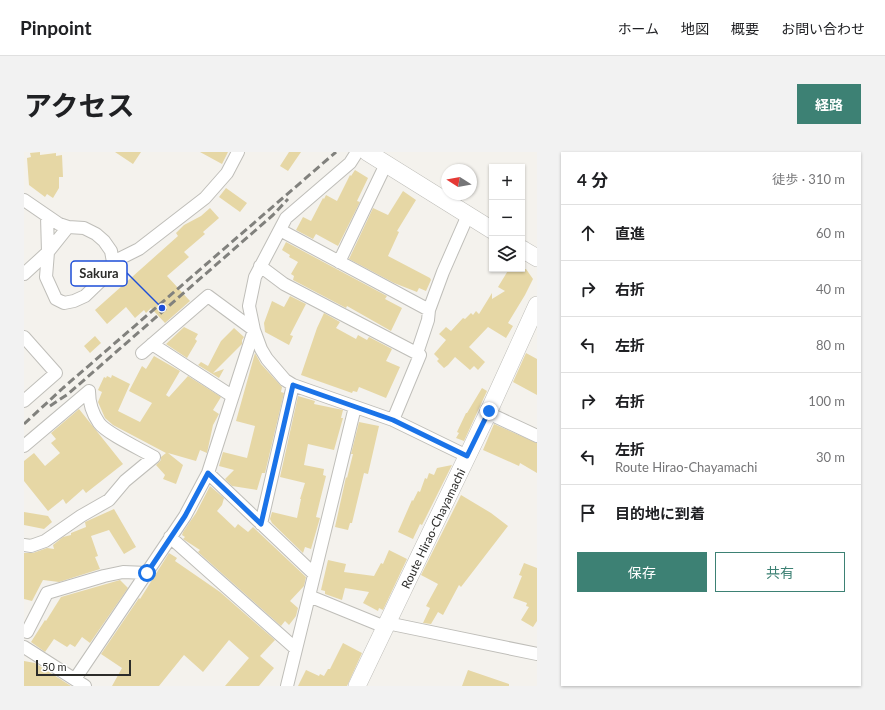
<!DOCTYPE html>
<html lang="ja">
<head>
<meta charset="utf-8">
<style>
  :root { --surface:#fff; --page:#f2f2f2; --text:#202124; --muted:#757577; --line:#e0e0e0; --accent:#3d8174 }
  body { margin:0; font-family:Lato,"Noto Sans JP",sans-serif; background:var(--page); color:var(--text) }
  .controls { position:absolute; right:12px; top:12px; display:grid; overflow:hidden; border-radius:0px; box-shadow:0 1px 3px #0004 }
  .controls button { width:36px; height:36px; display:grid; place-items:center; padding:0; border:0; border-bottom:1px solid var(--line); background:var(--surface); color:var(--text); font:20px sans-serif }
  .compass { position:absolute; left:417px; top:12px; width:36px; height:36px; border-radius:50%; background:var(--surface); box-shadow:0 1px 3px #0004; rotate:281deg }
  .scale { position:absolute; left:12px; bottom:10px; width:95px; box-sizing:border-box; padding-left:4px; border:2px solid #2c2c2a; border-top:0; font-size:11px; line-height:14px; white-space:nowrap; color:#2c2c2a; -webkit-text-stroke:3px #fff; paint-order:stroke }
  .stop { position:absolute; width:12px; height:12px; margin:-9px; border:3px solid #1a73e8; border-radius:50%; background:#fff }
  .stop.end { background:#1a73e8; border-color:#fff; box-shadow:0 1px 4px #0008 }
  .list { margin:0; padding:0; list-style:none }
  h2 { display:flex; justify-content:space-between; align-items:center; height:52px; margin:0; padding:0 16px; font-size:17px }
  h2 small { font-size:13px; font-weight:400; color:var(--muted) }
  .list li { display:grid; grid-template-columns:26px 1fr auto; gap:12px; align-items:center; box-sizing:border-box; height:56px; padding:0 16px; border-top:1px solid var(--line) }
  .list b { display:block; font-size:15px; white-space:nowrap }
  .list p { margin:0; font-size:13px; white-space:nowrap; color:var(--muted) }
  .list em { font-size:13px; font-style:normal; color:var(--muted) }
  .actions { display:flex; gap:8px; padding:12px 16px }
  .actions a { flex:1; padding:9px 0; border:1px solid var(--accent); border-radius:0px; text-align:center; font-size:14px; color:var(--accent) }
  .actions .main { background:var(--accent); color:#fff }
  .icon { flex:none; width:22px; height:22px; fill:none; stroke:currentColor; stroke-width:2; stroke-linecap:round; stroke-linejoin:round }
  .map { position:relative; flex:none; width:513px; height:534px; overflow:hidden; border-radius:0px }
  header { display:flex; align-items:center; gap:24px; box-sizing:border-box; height:56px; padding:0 20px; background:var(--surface); border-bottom:1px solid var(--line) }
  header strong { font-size:19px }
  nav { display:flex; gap:22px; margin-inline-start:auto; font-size:14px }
  .intro { display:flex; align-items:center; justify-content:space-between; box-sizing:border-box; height:96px; padding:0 24px }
  h1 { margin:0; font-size:28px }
  .button { padding:10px 18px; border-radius:0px; background:var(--accent); color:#fff; font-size:14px; font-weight:700 }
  main { display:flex; gap:24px; padding:0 24px }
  aside { flex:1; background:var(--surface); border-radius:0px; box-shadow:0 1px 3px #0004 }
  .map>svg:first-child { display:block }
</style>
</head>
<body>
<header>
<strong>Pinpoint</strong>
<nav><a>ホーム</a><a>地図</a><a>概要</a><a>お問い合わせ</a></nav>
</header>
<div class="intro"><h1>アクセス</h1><a class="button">経路</a></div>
<main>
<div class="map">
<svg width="513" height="534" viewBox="0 0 513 534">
  <rect width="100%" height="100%" fill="#f4f2ed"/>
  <!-- building -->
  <path fill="#e6d7a5" d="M16,0V3L32,1V4L38,3L39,25H35V36L29,46L23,42L21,45L5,33L3,6L7,5L6,1Z
    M91,0H117L109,12Z
    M176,0H204L198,12Z
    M265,0H277L264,19L256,14Z
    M331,18L344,26L333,49L336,50L314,94L292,82L289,87L272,78L279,65L287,69L299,46L300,47L302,43L313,49L326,23L327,24Z
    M202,36L223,51L216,60L195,45Z
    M379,39L392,48L373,79L375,80L364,104L406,126L407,128L402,139L395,136L393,140L370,131L325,107L349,56L364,63Z
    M186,56L195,66L179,80L181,82L160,100L165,105L143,124L166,149L141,171L127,156L122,161L120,158L111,166L102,155L83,172L71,158L154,84L152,81L160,73L177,64Z
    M262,90L363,144L361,147L378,156L367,179L323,154L322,156L269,128L270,124L267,122L274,110L265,105L266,103L258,98Z
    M485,117H502L509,127L501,143L484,171L489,174L482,186L464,175L445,195L461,210L454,218L450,214L446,218L431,205L424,213L420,216L413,209L415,207L410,202L422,188L415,182L422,175L427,179L439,166L441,167L447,161L449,163L452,159L455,162L468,141V147L481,139L474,135Z
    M266,144L282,152L266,183L269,184L265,193L241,180L240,171L248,149L260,155Z
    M300,161L316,170L312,176L332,187L334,183L343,188L345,185L368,197L362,209L376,215L362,246L335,235L333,240L329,239L328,241L277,223L293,176Z
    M160,175L174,182L171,187L173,189L163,206L142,192Z
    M210,176L220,185L218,188V192L189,221L200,217L195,226L174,213L177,210L184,214L197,189Z
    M71,184L77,191L66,201L60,194Z
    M231,201L237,212L258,235L257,240L260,241L241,321H238L233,338L208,334L201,327L210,318L195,314L199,300L223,306L231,274L212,269Z
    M502,201L513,207V243L489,230Z
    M130,204L156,219L142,243L145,245L164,224L197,245L189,258L195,262L189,273L183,301L176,298L172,309L144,301L159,313L152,332L139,327L141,323L132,313L137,308V305L142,301L89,273L81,266L74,250L78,240L74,238L80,225L82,226L83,224L87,226L88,223L106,232L94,259L116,270L128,251L105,239L118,214L122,217Z
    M458,236L463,239L440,289L432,286L435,281L433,280L442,261H443Z
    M274,244L291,249L290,252L319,258L317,266H319L310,298L284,292L280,313L300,317L299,323L302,324L292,365L296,366L287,397L281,395L279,401L248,371L246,367L248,360L273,366L277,347H276L281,331L256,325Z
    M55,257L99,312L62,341L59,337L42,352L39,347L24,359L0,329V309L10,301L21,314L36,301L27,291L32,287L27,281Z
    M335,270L355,274L344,322L340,321L328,371H326L324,378L311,375L322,325L323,326L329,302H327Z
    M470,272L513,291V321L496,311L495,314L459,298Z
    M428,313L398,373L396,372L389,387L374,380L388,348L389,349L394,339L396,340L401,326L403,327L405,321L410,323L413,316Z
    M186,334L200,346L198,353L193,359L211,376L214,372L224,380L229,375L282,425L280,434L266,449L274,456L272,464L265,473L261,469L257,474L174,400L176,398L159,387L161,385L158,383L159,380L172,361Z
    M437,343L467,361L484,374L437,435L435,433L419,463L414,460L407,472L399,471L406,456L402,454L414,432L397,423Z
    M90,357L112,395L100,402L85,378L67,384L74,404L71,405L76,417L35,430L19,428L8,449L0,447V401H9L23,396L30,397L29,393L39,385L47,383V381L62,375L61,370Z
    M0,360L24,364L28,370L20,377L0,373Z
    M365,398L383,407L359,458L355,456L354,459L339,451L345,440L321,436L318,448L301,442V439L297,438L304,408L322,412L320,420L350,424L357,411L359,412Z
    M145,401L153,406L151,409L196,440L251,488L236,504L250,516L235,534H201L225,506L205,488L179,520L160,503L135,534H88L98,516L77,502L115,446L116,447Z
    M500,411L513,416V469L509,475L497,468L505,455L502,454L503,451L489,446L498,424L495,423Z
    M96,428L104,436L66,491L58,485L51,495L46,492L43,495L30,487L21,500L7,490L21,468L22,469L37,445Z
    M319,491L338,501L323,534H274L282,518L295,524L296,522L300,524L304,517H306Z
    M0,509L11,511L47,534H0Z
    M444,518L485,532V534H438Z"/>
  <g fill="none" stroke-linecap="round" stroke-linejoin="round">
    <!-- street casing -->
    <g stroke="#bfbeb9" stroke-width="14">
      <path id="street" d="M333,0L326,11L262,66L231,125L225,154L230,178L237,197L243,207L261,228L269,233L369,268L443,304
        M0,48L35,72L44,75L60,76L72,82L80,89L87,99L89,110L87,119L61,144L50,149L40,151L32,147L22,125L24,100L44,75
        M256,78L405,158
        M89,110L115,97L181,46L203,21L214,0
        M315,110L362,12
        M236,114L260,132L396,203L369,268
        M0,122L24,100L23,64
        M0,185L32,221L0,249
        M128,192L208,244
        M118,201L184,144L230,178
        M393,201L404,168L405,158L419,120L444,63
        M331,255L285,444L361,475
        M464,261L513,284
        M0,294L65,239
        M184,321L290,422
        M237,372L269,233
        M146,385L272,497
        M0,393L7,394L21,389L57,364L85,348L101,329L130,305C118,298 82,281 75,271C68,261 65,250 65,239
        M363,471L513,502
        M3,480L23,441L80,424L99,420L123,421
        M0,495L61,534
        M51,527L161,364L184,321L230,178
        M263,534L285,444"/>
    </g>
    <!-- secondary casing -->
    <g stroke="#bfbeb9" stroke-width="18">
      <g id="secondary">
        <path d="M343,0L468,78"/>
        <path d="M498,97L513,106"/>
        <path id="s1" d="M333,534L464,261L513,153"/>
      </g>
    </g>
    <!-- street -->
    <use href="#street" stroke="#fff" stroke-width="12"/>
    <!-- secondary -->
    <use href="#secondary" stroke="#fff" stroke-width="17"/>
    <!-- rail -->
    <path stroke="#81817d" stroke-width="3" stroke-dasharray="8 4" stroke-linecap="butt" d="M26,254L44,242L249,63L264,47
      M0,272L39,236L312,0"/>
  </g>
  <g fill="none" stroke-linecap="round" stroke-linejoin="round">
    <!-- route -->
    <path stroke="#1a73e8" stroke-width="5" d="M123,421L161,364L184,321L237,372L269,233L369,268L443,304L465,259"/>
  </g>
  <g text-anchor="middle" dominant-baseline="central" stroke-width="3" stroke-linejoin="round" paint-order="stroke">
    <!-- street labels -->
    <g font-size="12" fill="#2c2c2a" stroke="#fff">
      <text stroke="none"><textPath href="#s1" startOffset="175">Route Hirao-Chayamachi</textPath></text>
    </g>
  </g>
  <!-- callouts -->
  <path fill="none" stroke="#1d4ed8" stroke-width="1.5" d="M138 156L103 121"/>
  <circle fill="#1d4ed8" stroke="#fff" stroke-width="1.5" cx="138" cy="156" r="4"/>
  <rect fill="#fff" stroke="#1d4ed8" stroke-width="1.5" x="47" y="109" width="56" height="25" rx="4"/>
  <g font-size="13" text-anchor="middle" font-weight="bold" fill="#2c2c2a">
    <text x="75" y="126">Sakura</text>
  </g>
</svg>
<div class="controls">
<button>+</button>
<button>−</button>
<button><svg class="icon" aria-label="layers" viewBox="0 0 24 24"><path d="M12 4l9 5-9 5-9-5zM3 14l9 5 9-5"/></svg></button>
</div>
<svg class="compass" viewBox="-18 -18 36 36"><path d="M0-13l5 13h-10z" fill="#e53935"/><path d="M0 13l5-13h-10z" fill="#757577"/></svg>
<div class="scale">50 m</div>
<div class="stop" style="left:123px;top:421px"></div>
<div class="stop end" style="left:465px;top:259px"></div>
</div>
<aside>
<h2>4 分<small>徒歩 · 310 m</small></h2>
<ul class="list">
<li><svg class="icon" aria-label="ahead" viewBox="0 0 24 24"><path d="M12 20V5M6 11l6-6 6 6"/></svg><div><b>直進</b></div><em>60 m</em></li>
<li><svg class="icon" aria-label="right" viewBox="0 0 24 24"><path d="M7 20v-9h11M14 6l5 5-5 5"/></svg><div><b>右折</b></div><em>40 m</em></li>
<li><svg class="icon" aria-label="left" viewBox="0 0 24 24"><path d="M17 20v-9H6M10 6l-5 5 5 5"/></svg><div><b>左折</b></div><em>80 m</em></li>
<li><svg class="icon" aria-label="right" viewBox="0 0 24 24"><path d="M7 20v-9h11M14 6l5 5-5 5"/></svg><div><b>右折</b></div><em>100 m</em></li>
<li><svg class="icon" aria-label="left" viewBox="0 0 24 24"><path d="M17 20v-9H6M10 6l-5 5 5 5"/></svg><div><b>左折</b><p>Route Hirao-Chayamachi</p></div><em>30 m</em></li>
<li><svg class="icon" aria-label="arrive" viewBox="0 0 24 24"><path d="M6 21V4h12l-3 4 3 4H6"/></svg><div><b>目的地に到着</b></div></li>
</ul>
<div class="actions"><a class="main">保存</a><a>共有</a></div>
</aside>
</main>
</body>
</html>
